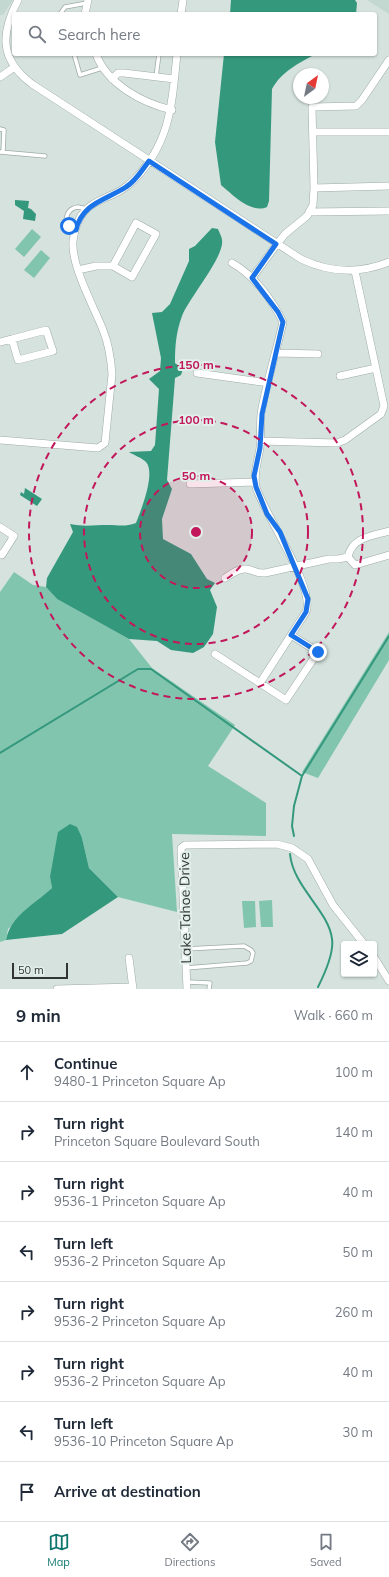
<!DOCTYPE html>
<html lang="en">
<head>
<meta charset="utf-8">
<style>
  :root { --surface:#fff; --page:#f2f2f3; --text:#1f2937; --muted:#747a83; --line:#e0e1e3; --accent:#0f766e }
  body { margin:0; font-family:Mulish,sans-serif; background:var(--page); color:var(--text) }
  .controls { position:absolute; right:12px; bottom:12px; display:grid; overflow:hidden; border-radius:4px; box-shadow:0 1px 3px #0004 }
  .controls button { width:36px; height:36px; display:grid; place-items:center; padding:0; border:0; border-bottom:1px solid var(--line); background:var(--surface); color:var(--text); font:20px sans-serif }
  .compass { position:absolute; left:293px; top:68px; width:36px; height:36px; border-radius:50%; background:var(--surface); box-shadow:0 1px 3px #0004; rotate:33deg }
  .scale { position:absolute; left:12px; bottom:10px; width:56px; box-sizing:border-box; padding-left:4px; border:2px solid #313634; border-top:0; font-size:11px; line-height:14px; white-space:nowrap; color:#313634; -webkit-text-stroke:3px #e2efea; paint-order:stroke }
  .stop { position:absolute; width:12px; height:12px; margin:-9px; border:3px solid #1a73e8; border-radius:50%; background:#fff }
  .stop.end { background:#1a73e8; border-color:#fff; box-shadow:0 1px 4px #0008 }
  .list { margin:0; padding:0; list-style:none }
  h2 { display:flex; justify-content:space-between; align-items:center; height:52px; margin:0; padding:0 16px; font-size:17px }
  h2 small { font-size:13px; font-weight:400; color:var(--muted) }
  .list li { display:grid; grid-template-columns:26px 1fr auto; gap:12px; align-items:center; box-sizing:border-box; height:60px; padding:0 16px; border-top:1px solid var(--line) }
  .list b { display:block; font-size:15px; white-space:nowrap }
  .list p { margin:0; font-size:13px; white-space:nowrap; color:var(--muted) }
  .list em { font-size:13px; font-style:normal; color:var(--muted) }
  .icon { flex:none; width:22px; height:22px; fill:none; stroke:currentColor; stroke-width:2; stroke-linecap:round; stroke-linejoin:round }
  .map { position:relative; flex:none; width:389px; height:989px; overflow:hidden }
  .search { position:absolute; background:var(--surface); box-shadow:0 1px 3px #0004; left:12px; right:12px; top:12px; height:44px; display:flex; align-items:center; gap:10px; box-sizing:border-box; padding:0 14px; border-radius:4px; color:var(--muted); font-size:15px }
  .sheet { height:532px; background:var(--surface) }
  nav { display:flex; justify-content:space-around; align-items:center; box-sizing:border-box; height:56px; border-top:1px solid var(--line); background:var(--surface); font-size:11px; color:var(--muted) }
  nav a { display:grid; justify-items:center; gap:2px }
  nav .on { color:var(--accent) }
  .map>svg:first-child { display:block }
</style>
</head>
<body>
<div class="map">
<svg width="389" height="989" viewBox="0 0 389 989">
  <rect width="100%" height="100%" fill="#d5e2dd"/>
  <!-- built -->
  <path fill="#c3d8d0" d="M0,0H13L3,15H0Z
    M367,0H389V14Z"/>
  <!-- green -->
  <path fill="#81c5ae" d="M32,229L41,237L24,257L15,249Z
    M41,250L50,258L34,278L24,270Z
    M14,572L33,585L46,587L57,599L129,639L152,668L235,725L208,766L266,803V836L172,834L177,912L118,897L89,868L82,838L50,877L52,888L8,929L6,940L0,942V592Z
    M389,632V660L318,778L302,772Z
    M272,900L273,927H261L259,901Z
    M242,901H255L256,927L244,928Z"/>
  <!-- water -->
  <path fill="#34987d" d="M231,0H355L357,3L356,14H230Z
    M224,54H316C299,63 282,71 272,89L269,201L267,207C251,214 233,195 221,185L215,142Z
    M15,200L29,201L28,208L31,209L36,214L35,221L23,219L24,211L15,205Z
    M212,228L218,229C219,232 222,237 222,240C225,256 189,298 182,316C176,332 175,346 175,363L183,369L181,375L175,378L167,480L172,489L162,519L163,539L191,554L207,579L215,583L210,590L217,607L213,634L204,647L193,653L171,650L157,641L129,639L57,599L46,587L47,578L73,532L70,524C84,527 95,525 108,525C119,525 125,527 136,523C141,510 156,473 146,462C142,458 134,455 129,452L151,451L155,445L159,389L149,379L160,371L161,358L152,313L162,312L170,304L189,261V249L195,246Z
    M25,488L42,499L37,506L20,495L21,492L24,494Z
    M70,824L77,827L82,838L89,868L118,897L62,934L6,940C11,915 34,905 52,888L50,877L58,832Z"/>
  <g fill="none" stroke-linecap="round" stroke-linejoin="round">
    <!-- stream -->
    <path stroke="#34987d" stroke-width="2" d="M0,753L138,669H151L302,776
      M294,836L292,826L294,806L302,776L389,636
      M290,854C293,887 329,911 332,939C334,952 324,975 318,987"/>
    <!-- service casing -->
    <g stroke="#9faba6" stroke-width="5">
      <path id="service" d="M60,14L65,7L87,3
        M74,54L80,75L102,68
        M156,77L159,54
        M0,129L4,130L3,152
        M0,152L45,156
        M76,230L66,223C66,214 69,208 78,207L87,209
        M185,949L244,946L251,950L253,953L251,961L247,963L186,968
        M187,982L210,983L209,989"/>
    </g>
    <!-- minor casing -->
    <g stroke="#9faba6" stroke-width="8">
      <path id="minor" d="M18,0C0,34 0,60 32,84L301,259C330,273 359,274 389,262
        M85,14L88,0
        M181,14L183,0
        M96,54C107,84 142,103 172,110
        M0,77L13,68
        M112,79L118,73H124L174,79
        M313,132H389
        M314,188L389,186
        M309,212L389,211
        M136,223L156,234L132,277L113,266Z
        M232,263C254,275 272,300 283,322C276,353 266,384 261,414C260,425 261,437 260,448C258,461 253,474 256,487C264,514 316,588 306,612L260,683
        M78,270L96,266H113
        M252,278L277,244L285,234L307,216L313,205L314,188L312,107L356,106L362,100L389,60
        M46,330L53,351L18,360L12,339Z
        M0,342L12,339
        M276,353L318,354
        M197,373L269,383
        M340,376L376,368
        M0,440L98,448L105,443L112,374C111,359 109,345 103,330C94,307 71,266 73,241C79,193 110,205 134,180C171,142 172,103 177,54
        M260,441L337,443L345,440L381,414L384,406L355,271
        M190,484L255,482
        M0,527L14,536L2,555L0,554
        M348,557C352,537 372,536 389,531
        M348,557L355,565L389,555
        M225,578C231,574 239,568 246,569C254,570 257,574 265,573L329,559H338L348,557
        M215,654L286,700L318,652L291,635
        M374,957L389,981
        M129,958L133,989
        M57,989L133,987
        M187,989L181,848L185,845L277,844L292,848L308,859L333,905L364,944"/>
    </g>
    <!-- service -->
    <use href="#service" stroke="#fff" stroke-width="3.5"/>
    <!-- minor -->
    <use href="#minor" stroke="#fff" stroke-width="7"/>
  </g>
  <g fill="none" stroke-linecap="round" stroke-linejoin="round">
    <!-- route -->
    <path stroke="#1a73e8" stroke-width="5" d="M69,226L76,230C82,203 106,200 126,187C136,181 142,170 149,161L276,244L252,278L278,312L283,322L262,414L260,448L254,476L256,487L267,514L280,532L308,599L306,612L291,635L318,652"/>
  </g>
  <!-- distance rings -->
  <circle cx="196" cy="532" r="56" fill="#c2185b" fill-opacity=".12"/>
  <g fill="none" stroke="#c2185b" stroke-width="2" stroke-dasharray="7 5">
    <circle cx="196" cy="532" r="56"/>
    <circle cx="196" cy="532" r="112"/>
    <circle cx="196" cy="532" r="167"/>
  </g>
  <g text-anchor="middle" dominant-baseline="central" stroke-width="4" stroke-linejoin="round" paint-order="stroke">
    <!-- street labels -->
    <g font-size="14" fill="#313634" stroke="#e2efea">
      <text transform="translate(185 908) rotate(-91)">Lake Tahoe Drive</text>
    </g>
  </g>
  <circle cx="196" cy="532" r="6" fill="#c2185b" stroke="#e2efea" stroke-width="2"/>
  <g font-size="12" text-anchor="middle" font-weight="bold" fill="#c2185b" stroke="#e2efea" stroke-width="4" stroke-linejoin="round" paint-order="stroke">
    <text x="196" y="369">150 m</text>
    <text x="196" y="424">100 m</text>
    <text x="196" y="480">50 m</text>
  </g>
</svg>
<div class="controls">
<button><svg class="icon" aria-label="layers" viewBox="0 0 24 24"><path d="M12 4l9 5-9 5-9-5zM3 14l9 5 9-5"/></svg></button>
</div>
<svg class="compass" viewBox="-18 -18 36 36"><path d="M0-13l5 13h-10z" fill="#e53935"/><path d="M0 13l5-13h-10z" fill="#747a83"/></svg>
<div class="scale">50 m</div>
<div class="stop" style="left:69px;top:226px"></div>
<div class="stop end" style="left:318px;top:652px"></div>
<div class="search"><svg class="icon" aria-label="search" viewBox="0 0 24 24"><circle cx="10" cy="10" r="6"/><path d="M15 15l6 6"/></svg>Search here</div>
</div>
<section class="sheet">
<h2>9 min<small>Walk · 660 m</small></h2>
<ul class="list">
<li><svg class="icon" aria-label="ahead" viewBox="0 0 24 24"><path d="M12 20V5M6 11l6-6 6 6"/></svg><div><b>Continue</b><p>9480-1 Princeton Square Ap</p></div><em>100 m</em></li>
<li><svg class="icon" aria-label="right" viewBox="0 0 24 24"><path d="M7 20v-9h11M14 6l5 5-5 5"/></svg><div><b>Turn right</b><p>Princeton Square Boulevard South</p></div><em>140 m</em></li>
<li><svg class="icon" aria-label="right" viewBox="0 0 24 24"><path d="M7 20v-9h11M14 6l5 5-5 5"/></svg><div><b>Turn right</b><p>9536-1 Princeton Square Ap</p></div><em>40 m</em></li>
<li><svg class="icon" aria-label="left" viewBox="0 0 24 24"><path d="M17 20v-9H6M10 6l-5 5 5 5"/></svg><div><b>Turn left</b><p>9536-2 Princeton Square Ap</p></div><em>50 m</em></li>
<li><svg class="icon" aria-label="right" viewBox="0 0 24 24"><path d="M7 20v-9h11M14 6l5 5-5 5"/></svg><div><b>Turn right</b><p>9536-2 Princeton Square Ap</p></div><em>260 m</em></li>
<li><svg class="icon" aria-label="right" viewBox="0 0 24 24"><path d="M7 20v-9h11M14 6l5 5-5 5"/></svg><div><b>Turn right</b><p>9536-2 Princeton Square Ap</p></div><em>40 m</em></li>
<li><svg class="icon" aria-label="left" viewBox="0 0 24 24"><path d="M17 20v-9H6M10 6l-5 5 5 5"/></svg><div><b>Turn left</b><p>9536-10 Princeton Square Ap</p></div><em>30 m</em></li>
<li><svg class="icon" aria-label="arrive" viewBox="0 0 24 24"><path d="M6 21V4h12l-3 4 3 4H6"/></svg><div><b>Arrive at destination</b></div></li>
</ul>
</section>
<nav>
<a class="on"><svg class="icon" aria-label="map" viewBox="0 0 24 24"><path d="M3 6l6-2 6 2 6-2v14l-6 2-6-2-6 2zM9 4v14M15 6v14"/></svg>Map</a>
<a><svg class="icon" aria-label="directions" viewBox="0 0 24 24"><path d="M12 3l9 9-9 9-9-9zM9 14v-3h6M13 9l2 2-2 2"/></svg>Directions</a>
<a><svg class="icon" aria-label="saved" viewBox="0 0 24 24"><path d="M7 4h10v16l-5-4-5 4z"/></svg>Saved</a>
</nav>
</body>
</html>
